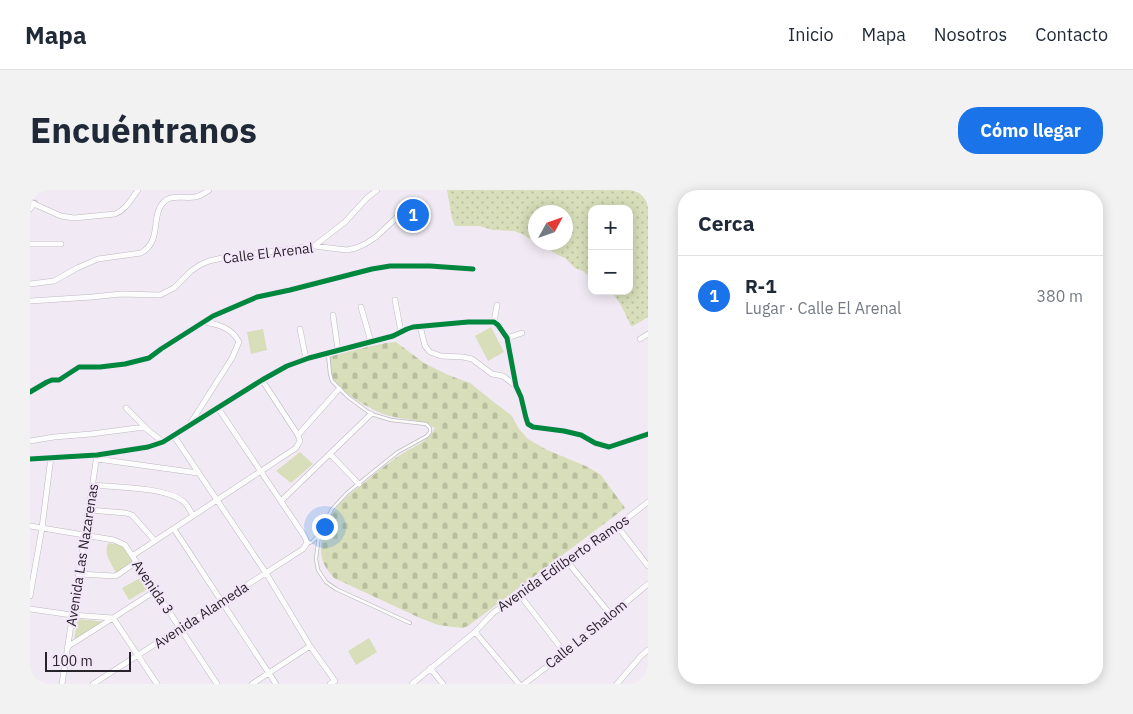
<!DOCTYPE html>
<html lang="es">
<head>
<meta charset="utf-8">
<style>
  :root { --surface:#fff; --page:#f2f2f3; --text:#1f2937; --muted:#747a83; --line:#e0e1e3; --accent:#1a73e8 }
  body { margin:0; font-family:"IBM Plex Sans",sans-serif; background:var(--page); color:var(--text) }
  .controls { position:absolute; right:15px; top:15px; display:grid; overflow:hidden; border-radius:10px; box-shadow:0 2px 12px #0003 }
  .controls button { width:45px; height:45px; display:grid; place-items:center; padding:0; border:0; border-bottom:1px solid var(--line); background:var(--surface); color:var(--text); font:25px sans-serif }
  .compass { position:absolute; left:498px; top:15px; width:45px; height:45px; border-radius:50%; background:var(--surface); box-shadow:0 2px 12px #0003; rotate:50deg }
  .scale { position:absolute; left:15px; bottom:12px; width:86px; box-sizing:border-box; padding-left:5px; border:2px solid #29242b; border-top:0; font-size:14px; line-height:18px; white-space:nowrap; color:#29242b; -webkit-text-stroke:4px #f3e6f8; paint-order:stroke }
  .you { position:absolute; left:294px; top:336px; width:18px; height:18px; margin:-12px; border:4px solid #fff; border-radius:50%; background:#1a73e8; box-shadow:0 0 0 8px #1a73e833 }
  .badge { display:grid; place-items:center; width:32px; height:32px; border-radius:50%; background:var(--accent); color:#fff; font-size:16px; font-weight:700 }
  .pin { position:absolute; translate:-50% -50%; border:2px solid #fff; box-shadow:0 1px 5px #0006 }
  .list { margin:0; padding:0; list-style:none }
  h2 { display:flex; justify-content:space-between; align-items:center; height:65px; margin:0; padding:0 20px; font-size:21px }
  h2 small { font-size:16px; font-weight:400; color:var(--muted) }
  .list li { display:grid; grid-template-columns:32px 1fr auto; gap:15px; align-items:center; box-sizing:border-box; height:80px; padding:0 20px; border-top:1px solid var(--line) }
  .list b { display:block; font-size:19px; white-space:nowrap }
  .list p { margin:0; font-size:16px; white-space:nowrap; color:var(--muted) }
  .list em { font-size:16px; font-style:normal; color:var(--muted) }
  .map { position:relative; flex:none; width:618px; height:494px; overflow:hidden; border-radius:20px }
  header { display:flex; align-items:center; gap:30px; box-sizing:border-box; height:70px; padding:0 25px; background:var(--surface); border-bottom:1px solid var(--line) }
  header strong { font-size:24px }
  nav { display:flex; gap:28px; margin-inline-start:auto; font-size:18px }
  .intro { display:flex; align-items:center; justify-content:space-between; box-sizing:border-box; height:120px; padding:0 30px }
  h1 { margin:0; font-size:35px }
  .button { padding:12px 22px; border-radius:20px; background:var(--accent); color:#fff; font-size:18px; font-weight:700 }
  main { display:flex; gap:30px; padding:0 30px }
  aside { flex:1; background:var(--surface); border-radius:20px; box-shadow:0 2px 12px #0003 }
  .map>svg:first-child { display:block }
</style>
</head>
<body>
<header>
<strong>Mapa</strong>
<nav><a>Inicio</a><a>Mapa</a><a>Nosotros</a><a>Contacto</a></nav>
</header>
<div class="intro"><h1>Encuéntranos</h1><a class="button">Cómo llegar</a></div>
<main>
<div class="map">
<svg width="618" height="494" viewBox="0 0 618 494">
  <defs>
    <pattern id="grass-dots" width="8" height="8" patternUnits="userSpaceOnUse" patternTransform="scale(1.25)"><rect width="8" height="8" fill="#d7deb9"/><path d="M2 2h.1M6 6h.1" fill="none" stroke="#b9be9f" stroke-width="1.8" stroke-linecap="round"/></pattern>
    <pattern id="cemetery-stones" width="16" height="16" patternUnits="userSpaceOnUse" patternTransform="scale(1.25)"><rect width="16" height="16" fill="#d7deb9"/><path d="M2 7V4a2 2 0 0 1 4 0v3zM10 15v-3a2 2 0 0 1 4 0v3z" fill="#b9be9f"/></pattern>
  </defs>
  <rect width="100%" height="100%" fill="#f1eaf4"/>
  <!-- grass -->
  <path fill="url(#grass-dots)" d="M417,0H618V127L603,136H601L591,115L582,102L599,101V19H562V89L553,81L545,78L535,68L528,65L509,53L536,52V22H506L505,51L492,44L484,41L463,40L449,36H425L422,28Z"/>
  <!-- cemetery -->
  <path fill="url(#cemetery-stones)" d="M366,152L394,173L418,185L440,193L465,213L481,225L489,239L498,249L517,260L558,277L571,285L595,318L438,436L432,438L408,435L390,428L304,388C301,384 297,380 295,376C286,358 293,336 304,321C312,310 324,300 335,292C347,282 359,272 372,264C384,256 399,251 405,238C392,229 375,230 360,226C346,223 312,203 304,191C300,184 300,173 299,165L356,153Z"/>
  <!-- park -->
  <path fill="#d7deb9" d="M461,137L474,162L458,171L445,146Z
    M233,139L237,160L221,164L217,142Z
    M270,262L283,274L261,293L246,281Z
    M78,353L91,355L102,369V373L87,384C82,375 73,364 78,353Z
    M112,387L119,398L99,410L92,398Z
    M48,429L77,432L44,450Z
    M339,448L347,462L326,475L318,461Z"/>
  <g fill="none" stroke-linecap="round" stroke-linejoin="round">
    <!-- service casing -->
    <g stroke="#beb9c0" stroke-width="4">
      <path id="service" d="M298,164L300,184L302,191L318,207L341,224L361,230L396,234L400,238V242L397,246L368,262L354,273L317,303L302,319L289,345L286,369L288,380L296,392L306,399L380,433
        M278,353L282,352L288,346"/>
    </g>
    <!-- minor casing -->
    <g stroke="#beb9c0" stroke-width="6">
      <path id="minor" d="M0,19L4,14L31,26L44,28L85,24C96,20 101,9 108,0
        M0,54H31
        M284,56L315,32L337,8L347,0
        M0,94L24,91L47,78L68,69L111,63C132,51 121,28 132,14C140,3 153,9 165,7C170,6 175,3 179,0
        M365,110L371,142
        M0,111L62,107L91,104L130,105L144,98L161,81L170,75L179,71L192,68L284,56L308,59L317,60L326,58L335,54L346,47L381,14
        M331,117L341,152
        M303,125L308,160
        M464,132L467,115
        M390,136L395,156L400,162L411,166L433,167L442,169L462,184L473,186L486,196
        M270,139L276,169
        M477,148L492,143
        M610,149L618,144
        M0,202L17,192L22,190H29L49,177H70L95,174L119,168L131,159L183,126L227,107L260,100L342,79L360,76H400L443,79
        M96,218L117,239
        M160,234L202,168L209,152C202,138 188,134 173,132
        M268,245L309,199
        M144,246L236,383L280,456L305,491L300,494
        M0,251L24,247L61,244L107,238H115L133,252
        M300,264L329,294
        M0,269L67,265L118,257L133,252L232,190L257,176L279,168L363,146L377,139L383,137L438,132H464L468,135L477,148L486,196L491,207L496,228L498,234L503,237L534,241L551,245L565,253L579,257L618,244
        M67,269L168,283
        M62,295C85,297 139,297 155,313C158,316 161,322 163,326
        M251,311L341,224
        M59,320L96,323L102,325L125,351
        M0,336L84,350L95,355L187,494
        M587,336L618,376
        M144,339L246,494
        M102,366L266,258L270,251L268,245L232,190
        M536,370L580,424
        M49,384L85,386L89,384L106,372
        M489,404L535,463
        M0,406L12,338L21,267
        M0,419L42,425L83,428L125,401
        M445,442L489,494
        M37,457L83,428L127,494
        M400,478L413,494
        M32,494L67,265
        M63,494L273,359L277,353L275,347L188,218
        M222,494L280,456
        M382,494L445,442L463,423L536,370L587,336L618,312
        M494,494L535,463L618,394
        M587,494L611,466L618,460"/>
    </g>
    <!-- tertiary casing -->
    <g stroke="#beb9c0" stroke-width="8">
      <path id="tertiary" d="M0,13L4,14"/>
    </g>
    <!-- service -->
    <use href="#service" stroke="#fdfcfd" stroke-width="2.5"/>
    <!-- minor -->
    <use href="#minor" stroke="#fdfcfd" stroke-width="5"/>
    <!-- tertiary -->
    <use href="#tertiary" stroke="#fdfcfd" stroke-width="6"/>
    <!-- cycleway casing -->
    <g stroke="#f3e6f8" stroke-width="8">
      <path id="cycleway" d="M0,202L17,192L22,190H29L49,177H70L95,174L119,168L131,159L183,126L227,107L260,100L342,79L360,76H400L443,79
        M0,269L67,265L118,257L133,252L232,190L257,176L279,168L363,146L377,139L383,137L438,132H464L468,135L477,148L486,196L491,207L496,228L498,234L503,237L534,241L551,245L565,253L579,257L618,244"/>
    </g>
    <!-- cycleway -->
    <use href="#cycleway" stroke="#00873e" stroke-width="5"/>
  </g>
  <g text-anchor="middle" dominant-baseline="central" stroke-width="4.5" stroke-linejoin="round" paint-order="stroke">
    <!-- street labels -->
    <g font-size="14" fill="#29242b" stroke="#f3e6f8">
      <text transform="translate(238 63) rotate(-7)">Calle El Arenal</text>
      <text transform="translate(52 365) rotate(-81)">Avenida Las Nazarenas</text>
      <text transform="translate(533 373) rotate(-35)">Avenida Edilberto Ramos</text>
      <text transform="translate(123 397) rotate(56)">Avenida 3</text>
      <text transform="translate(171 425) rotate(-33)">Avenida Alameda</text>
      <text transform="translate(556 444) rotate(-39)">Calle La Shalom</text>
    </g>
  </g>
</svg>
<div class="controls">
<button>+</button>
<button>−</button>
</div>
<svg class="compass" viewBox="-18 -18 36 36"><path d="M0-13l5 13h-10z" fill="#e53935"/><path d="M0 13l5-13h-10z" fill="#747a83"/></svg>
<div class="scale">100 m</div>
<div class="you"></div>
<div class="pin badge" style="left:383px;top:25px">1</div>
</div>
<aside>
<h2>Cerca<small></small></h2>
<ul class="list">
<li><span class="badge">1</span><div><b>R-1</b><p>Lugar · Calle El Arenal</p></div><em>380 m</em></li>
</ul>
</aside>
</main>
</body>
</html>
